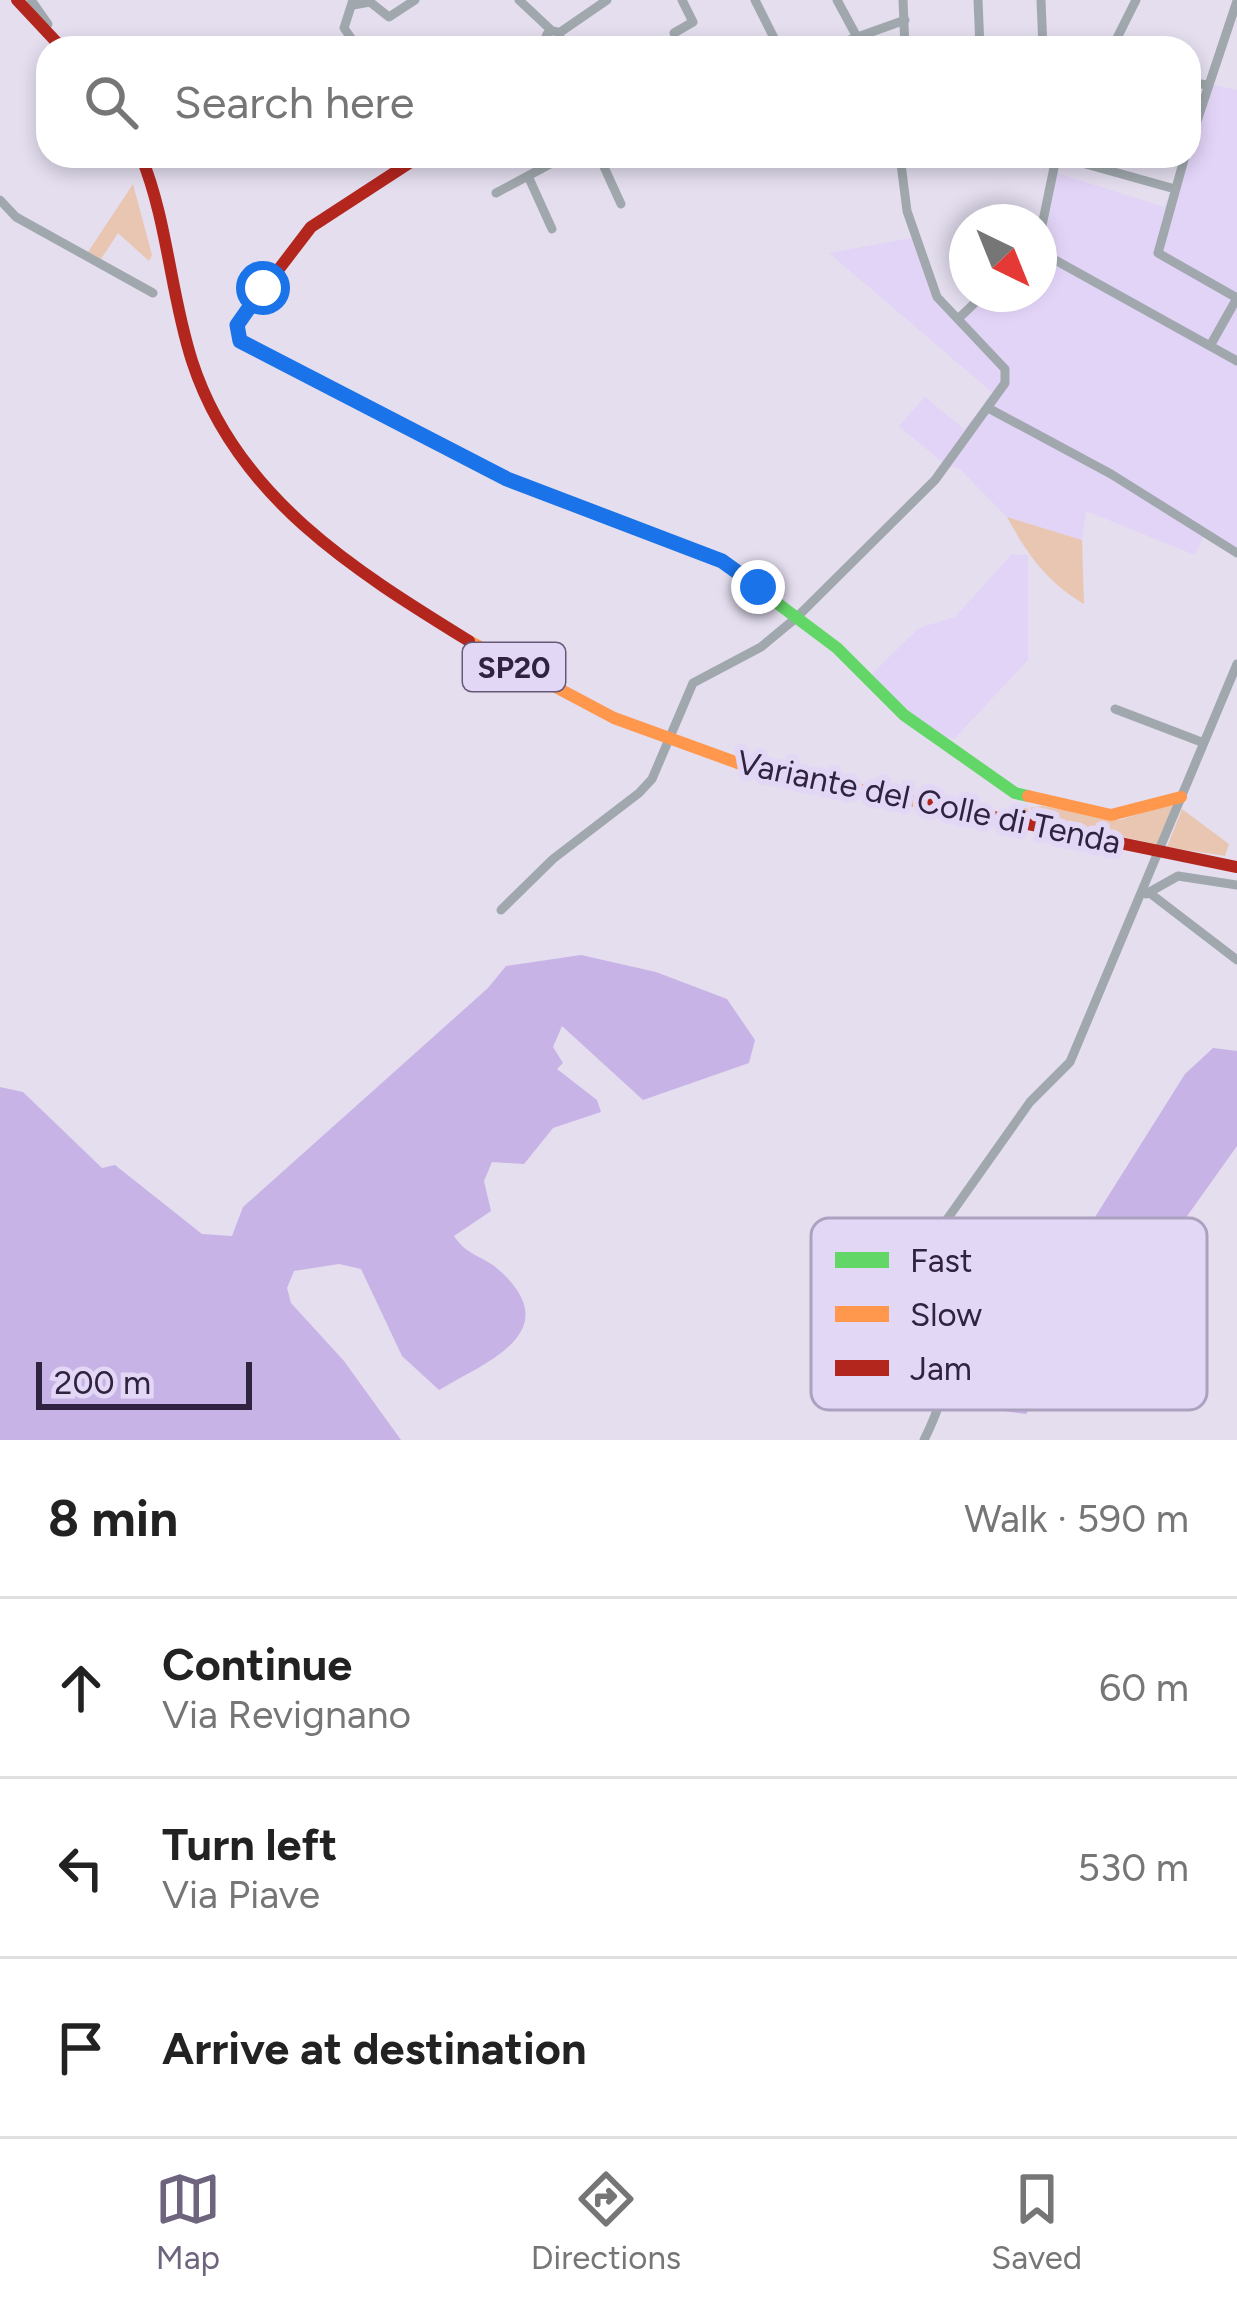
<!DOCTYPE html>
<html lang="en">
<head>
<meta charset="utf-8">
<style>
  :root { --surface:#fff; --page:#f6f6f6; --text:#222; --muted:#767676; --line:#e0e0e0; --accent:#6f647e }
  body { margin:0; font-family:Figtree,sans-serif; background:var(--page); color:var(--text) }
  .compass { position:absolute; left:949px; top:204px; width:108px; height:108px; border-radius:50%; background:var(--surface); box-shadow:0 6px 18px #0003; rotate:137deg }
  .scale { position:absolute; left:36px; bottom:30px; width:216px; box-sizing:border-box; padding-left:12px; border:6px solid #302341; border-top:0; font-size:33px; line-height:42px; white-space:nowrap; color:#302341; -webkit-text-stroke:9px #e3d7f6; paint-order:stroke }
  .stop { position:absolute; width:36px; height:36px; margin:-27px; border:9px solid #1a73e8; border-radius:50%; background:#fff }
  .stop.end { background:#1a73e8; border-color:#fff; box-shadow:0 3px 12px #0008 }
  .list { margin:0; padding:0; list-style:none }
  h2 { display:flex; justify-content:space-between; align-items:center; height:156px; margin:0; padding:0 48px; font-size:51px }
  h2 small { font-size:39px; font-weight:400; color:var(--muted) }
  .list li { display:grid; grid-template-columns:78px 1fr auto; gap:36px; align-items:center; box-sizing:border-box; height:180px; padding:0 48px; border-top:3px solid var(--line) }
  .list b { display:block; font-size:45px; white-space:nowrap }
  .list p { margin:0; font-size:39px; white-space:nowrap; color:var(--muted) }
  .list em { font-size:39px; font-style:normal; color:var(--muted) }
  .icon { flex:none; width:66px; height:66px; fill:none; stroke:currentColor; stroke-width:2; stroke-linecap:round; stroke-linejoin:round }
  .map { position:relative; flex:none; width:1237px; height:1440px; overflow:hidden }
  .search { position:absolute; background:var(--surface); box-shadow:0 6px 18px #0003; left:36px; right:36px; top:36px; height:132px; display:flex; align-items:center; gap:30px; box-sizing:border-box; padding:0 42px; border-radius:36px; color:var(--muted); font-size:45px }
  .sheet { height:696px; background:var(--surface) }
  nav { display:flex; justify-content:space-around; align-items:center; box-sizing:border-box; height:168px; border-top:3px solid var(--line); background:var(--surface); font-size:33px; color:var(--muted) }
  nav a { display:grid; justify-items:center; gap:6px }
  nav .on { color:var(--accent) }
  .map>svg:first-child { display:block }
</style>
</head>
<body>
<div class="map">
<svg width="1237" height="1440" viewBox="0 0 1237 1440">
  <rect width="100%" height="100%" fill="#e4deef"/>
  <!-- built -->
  <path fill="#e2d4f7" d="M1213,85L1237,90V548L1205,533L1195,555L1086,511L1082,540L1007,517L960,469L947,466L899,426L925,397L964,429L994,394L829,253L912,238L932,297L955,319L983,294H1039V243L1045,238L1057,173L1164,207Z
    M1011,555H1028V660L954,739L934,733L870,676L919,628L955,617Z"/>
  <!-- green -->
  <path fill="#e9c6b1" d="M133,184L152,255L149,261L118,233L101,259L88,252Z
    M1007,517L1082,540L1084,604C1047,582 1027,554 1007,517Z
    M1171,804L1174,809L1159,845L1022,814L1024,808L1042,806L1120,820Z
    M1182,809L1229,844L1225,856L1167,847Z"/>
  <!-- water -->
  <path fill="#c8b3e7" d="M581,955L656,972L727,999L755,1040L749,1063L643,1100L562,1026L553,1047L563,1063L557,1069L597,1100L601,1112L553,1128L524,1164L492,1162L484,1181L491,1211L454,1236C467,1256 482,1255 499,1270C568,1332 486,1362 439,1390L402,1356L361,1269L339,1264L294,1271L287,1288L291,1303L344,1361L401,1440H0V1087L23,1092L102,1168L115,1165L202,1234L232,1236L243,1207L488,988L506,966Z
    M1213,1048L1237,1051V1146L1128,1299L1107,1259L1073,1252L1185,1074Z
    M1104,1283L1109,1307L1077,1340L1026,1414L1004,1411L963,1360L1031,1310Z"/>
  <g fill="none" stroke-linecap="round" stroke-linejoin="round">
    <!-- street -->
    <path stroke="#a0a8ad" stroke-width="9" d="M31,0L48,24
      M353,0L344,28L358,48
      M519,0L551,30
      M755,0L779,48
      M837,0L857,37
      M903,0L905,48
      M978,0L980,48
      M1041,0L1043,48
      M353,5L370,2L389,17L415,0
      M546 38a7 7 0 1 1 14 0a7 7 0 1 1-14 0Z
      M559,33L607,0
      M674,33L693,22L682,0
      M827,48L905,20
      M1112,48L1136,0
      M1189,82L1207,85
      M1189,145L1237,1
      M599,156L621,204
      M1057,156L1175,189
      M1185,156L1158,253L1237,298L1210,346
      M528,176L552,229
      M496,193L565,156
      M0,200L16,217L153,293
      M1039,240L1056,158
      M1039,251L1237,361
      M958,319L984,294
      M990,409L1111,474L1237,553
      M1115,709L1204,743
      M1146,894L1178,876L1237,885
      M1151,894L1237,960
      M501,910L553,859L639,793L652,779L693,683L761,647L796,618L935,480L1005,383V369L937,297L907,211L900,156
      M924,1440C965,1358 950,1312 943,1225L1030,1102L1070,1062L1237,664"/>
    <!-- fast -->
    <path stroke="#63d668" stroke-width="12" d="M621,523L721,561L837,648L904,715L1015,793L1028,796"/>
    <!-- slow -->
    <path stroke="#ff974d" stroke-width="12" d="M469,641L614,718L746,766L925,803
      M1028,796L1111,815L1181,797"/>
    <!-- jam -->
    <path stroke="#b3261e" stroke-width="12" d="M17,0L62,48
      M141,156C168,222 170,293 192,361C236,497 354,570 469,641
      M420,156L311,227L237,324L240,341L507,479L621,523
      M925,803L1237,867"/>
  </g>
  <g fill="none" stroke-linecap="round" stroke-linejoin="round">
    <!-- route -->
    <path stroke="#1a73e8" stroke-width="15" d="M263,288L237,325L240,341L507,479L722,561L758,587"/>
  </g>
  <g text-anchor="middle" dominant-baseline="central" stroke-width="12" stroke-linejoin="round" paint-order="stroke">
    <!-- shield labels -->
    <rect fill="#e3d7f6" stroke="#665977" stroke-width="3" x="463" y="643" width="102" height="48" rx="9"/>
    <g font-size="30" font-weight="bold" fill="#302341">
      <text x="514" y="667">SP20</text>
    </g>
    <!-- street labels -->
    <g font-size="33" fill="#302341" stroke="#e3d7f6">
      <text transform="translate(929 802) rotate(12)">Variante del Colle di Tenda</text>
    </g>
  </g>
  <!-- legend -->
  <rect x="811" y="1218" width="396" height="192" rx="18" fill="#e3d7f6" stroke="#ada1c0" stroke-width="3"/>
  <rect x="835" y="1252" width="54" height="16" fill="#63d668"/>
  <rect x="835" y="1306" width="54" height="16" fill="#ff974d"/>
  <rect x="835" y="1360" width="54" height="16" fill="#b3261e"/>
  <g font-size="33" fill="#302341">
    <text x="910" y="1272">Fast</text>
    <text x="910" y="1326">Slow</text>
    <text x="910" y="1380">Jam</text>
  </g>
</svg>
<svg class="compass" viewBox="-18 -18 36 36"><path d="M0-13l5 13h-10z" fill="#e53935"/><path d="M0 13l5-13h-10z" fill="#767676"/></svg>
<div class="scale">200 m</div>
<div class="stop" style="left:263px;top:288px"></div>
<div class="stop end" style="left:758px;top:587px"></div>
<div class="search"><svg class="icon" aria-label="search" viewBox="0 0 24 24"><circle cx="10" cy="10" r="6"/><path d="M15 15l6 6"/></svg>Search here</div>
</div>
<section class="sheet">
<h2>8 min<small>Walk · 590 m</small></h2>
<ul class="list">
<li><svg class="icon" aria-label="ahead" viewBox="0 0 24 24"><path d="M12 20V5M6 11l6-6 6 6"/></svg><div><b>Continue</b><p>Via Revignano</p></div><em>60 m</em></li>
<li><svg class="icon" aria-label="left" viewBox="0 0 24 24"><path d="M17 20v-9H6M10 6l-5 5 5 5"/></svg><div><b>Turn left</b><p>Via Piave</p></div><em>530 m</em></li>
<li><svg class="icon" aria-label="arrive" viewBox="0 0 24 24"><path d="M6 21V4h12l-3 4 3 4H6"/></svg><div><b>Arrive at destination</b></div></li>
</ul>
</section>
<nav>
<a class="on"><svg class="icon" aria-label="map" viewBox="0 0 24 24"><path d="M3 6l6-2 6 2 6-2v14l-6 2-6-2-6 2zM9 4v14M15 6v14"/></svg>Map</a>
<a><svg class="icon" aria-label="directions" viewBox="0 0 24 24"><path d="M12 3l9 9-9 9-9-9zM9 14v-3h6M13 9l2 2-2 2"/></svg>Directions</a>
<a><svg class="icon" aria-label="saved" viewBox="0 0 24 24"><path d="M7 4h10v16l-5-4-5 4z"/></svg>Saved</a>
</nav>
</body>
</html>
